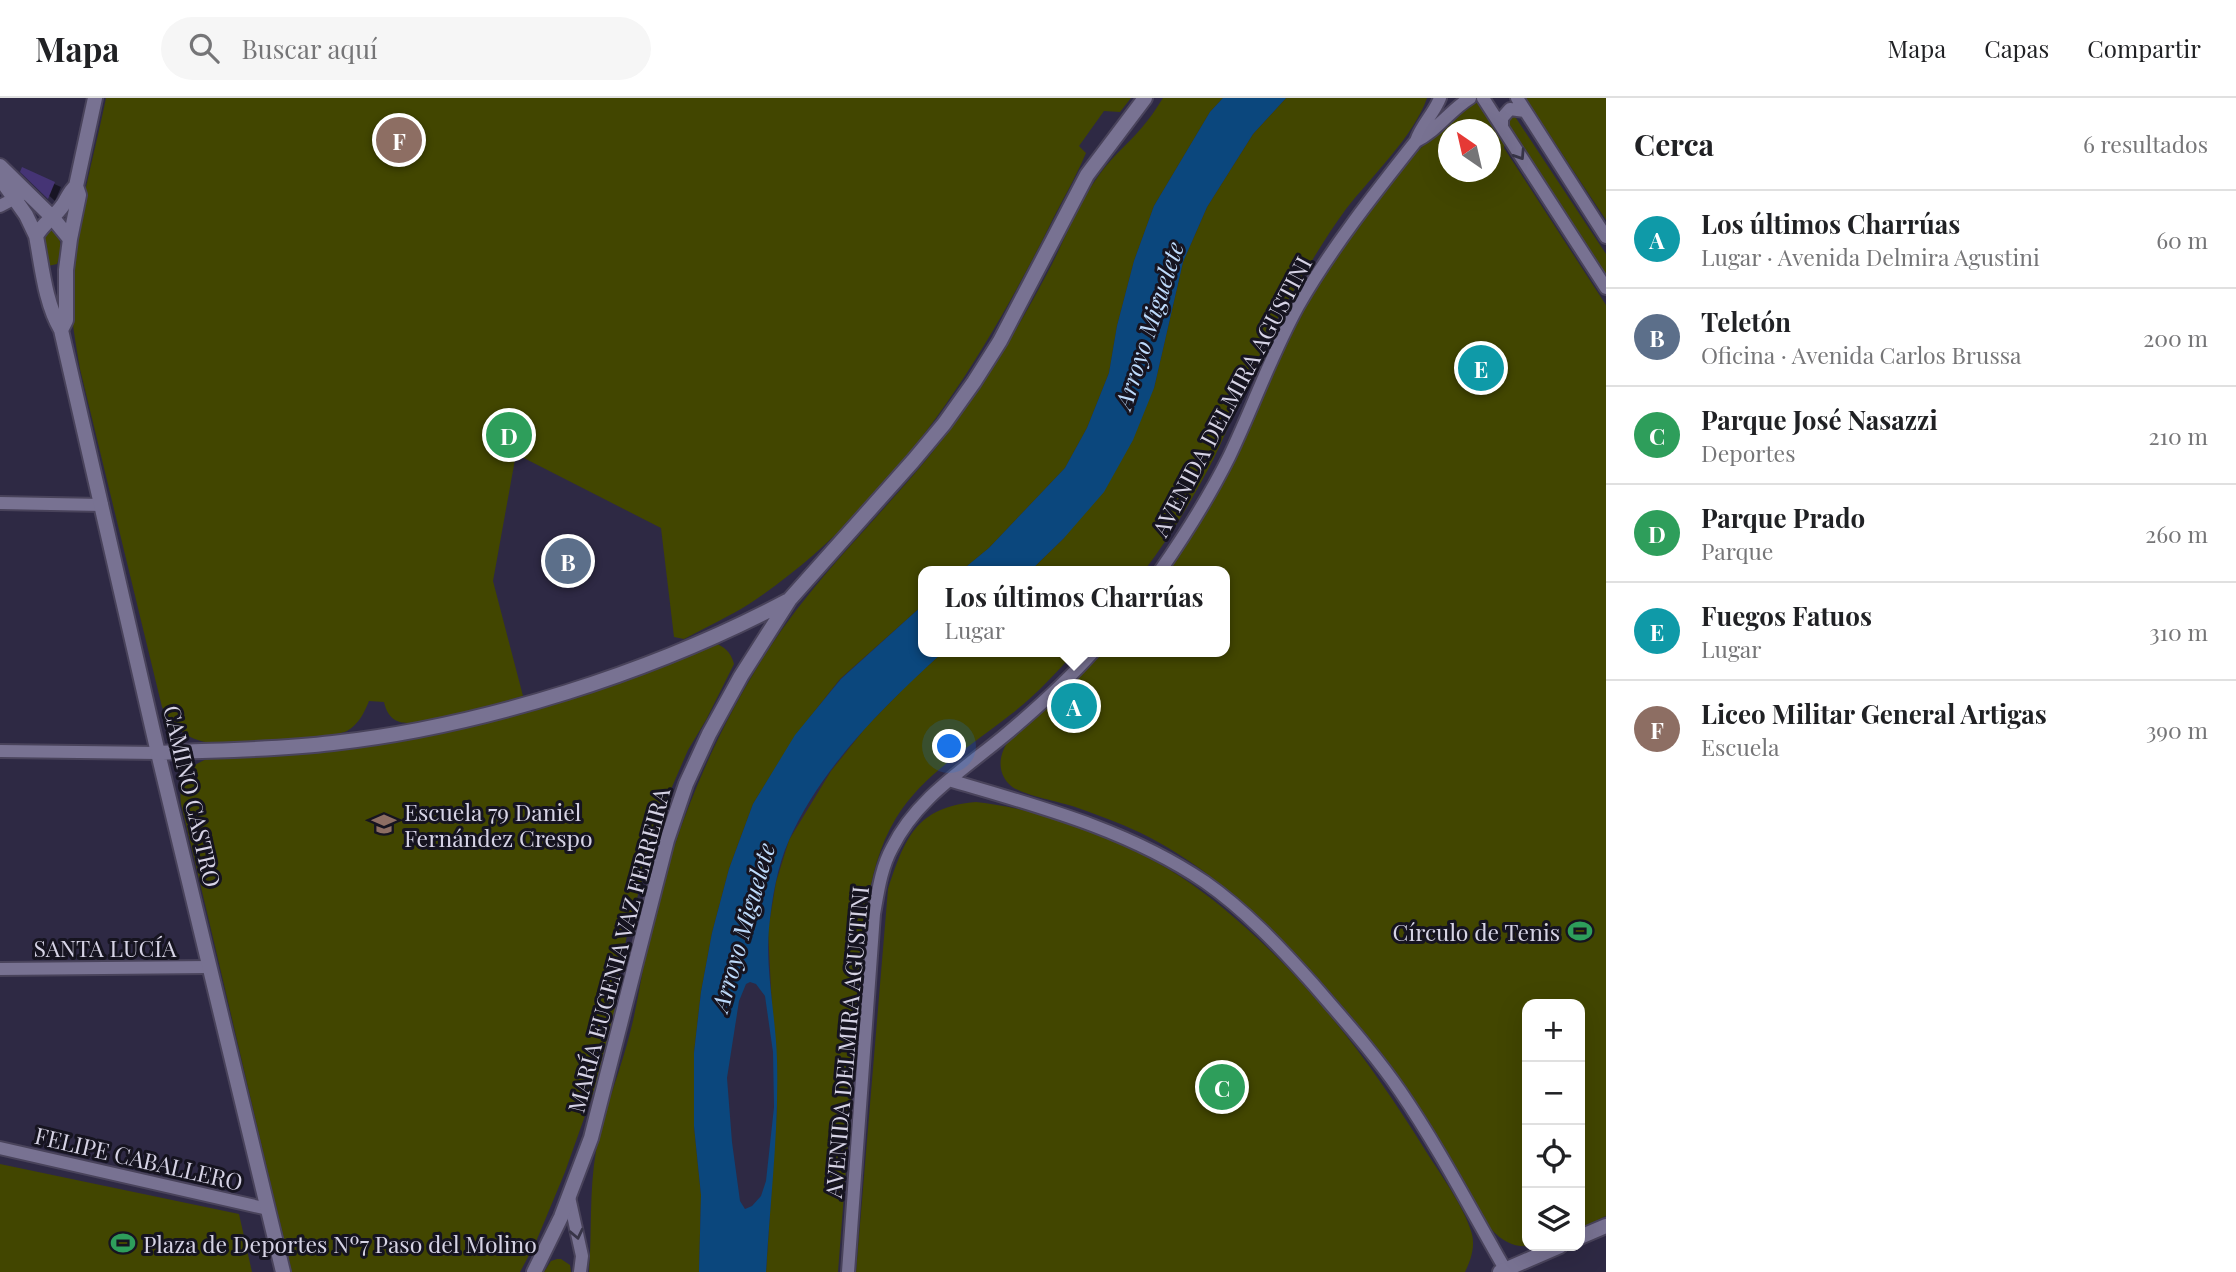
<!DOCTYPE html>
<html lang="es">
<head>
<meta charset="utf-8">
<style>
  :root { --surface:#fff; --page:#f6f6f6; --text:#202124; --muted:#757577; --line:#e0e0e0; --accent:#111827 }
  body { margin:0; font-family:"Playfair Display",serif; background:var(--page); color:var(--text) }
  .controls { position:absolute; right:21px; bottom:21px; display:grid; overflow:hidden; border-radius:14px; box-shadow:0 7px 28px #0002 }
  .controls button { width:63px; height:63px; display:grid; place-items:center; padding:0; border:0; border-bottom:2px solid var(--line); background:var(--surface); color:var(--text); font:35px sans-serif }
  .compass { position:absolute; left:1438px; top:21px; width:63px; height:63px; border-radius:50%; background:var(--surface); box-shadow:0 7px 28px #0002; rotate:326deg }
  .you { position:absolute; left:950px; top:649px; width:24px; height:24px; margin:-18px; border:5px solid #fff; border-radius:50%; background:#1a73e8; box-shadow:0 0 0 10px #1a73e833 }
  .badge { display:grid; place-items:center; width:46px; height:46px; border-radius:50%; background:var(--accent); color:#fff; font-size:23px; font-weight:700 }
  .pin { position:absolute; translate:-50% -50%; border:4px solid #fff; box-shadow:0 2px 7px #0006 }
  .popup { position:absolute; left:918px; top:468px; width:312px; height:91px; box-sizing:border-box; display:grid; place-content:center; border-radius:14px; background:var(--surface); filter:drop-shadow(0 2px 5px #0005); font-size:23px; white-space:nowrap; color:var(--muted) }
  .popup b { font-size:26px; color:var(--text) }
  .popup::after { content:''; position:absolute; left:50%; top:100%; margin-left:-14px; border:14px solid transparent; border-top-color:var(--surface) }
  .list { margin:0; padding:0; list-style:none }
  h2 { display:flex; justify-content:space-between; align-items:center; height:91px; margin:0; padding:0 28px; font-size:30px }
  h2 small { font-size:23px; font-weight:400; color:var(--muted) }
  .list li { display:grid; grid-template-columns:46px 1fr auto; gap:21px; align-items:center; box-sizing:border-box; height:98px; padding:0 28px; border-top:2px solid var(--line) }
  .list b { display:block; font-size:26px; white-space:nowrap }
  .list p { margin:0; font-size:23px; white-space:nowrap; color:var(--muted) }
  .list em { font-size:23px; font-style:normal; color:var(--muted) }
  .icon { flex:none; width:38px; height:38px; fill:none; stroke:currentColor; stroke-width:2; stroke-linecap:round; stroke-linejoin:round }
  .map { position:relative; flex:none; width:1606px; height:1174px; overflow:hidden }
  header { display:flex; align-items:center; gap:42px; box-sizing:border-box; height:98px; padding:0 35px; background:var(--surface); border-bottom:2px solid var(--line) }
  header strong { font-size:33px }
  nav { display:flex; gap:38px; margin-inline-start:auto; font-size:24px }
  .search { width:490px; height:63px; background:var(--page); display:flex; align-items:center; gap:18px; box-sizing:border-box; padding:0 24px; border-radius:38px; color:var(--muted); font-size:26px }
  main { display:flex }
  aside { flex:1; background:var(--surface) }
  .map>svg:first-child { display:block }
</style>
</head>
<body>
<header>
<strong>Mapa</strong>
<div class="search"><svg class="icon" aria-label="search" viewBox="0 0 24 24"><circle cx="10" cy="10" r="6"/><path d="M15 15l6 6"/></svg>Buscar aquí</div>
<nav><a>Mapa</a><a>Capas</a><a>Compartir</a></nav>
</header>
<main>
<div class="map">
<svg width="1606" height="1174" viewBox="0 0 1606 1174">
  <rect width="100%" height="100%" fill="#2e2944"/>
  <!-- green -->
  <path fill="#424600" fill-rule="evenodd" d="M106,0H1131L1120,14L1104,13L1079,48L1086,55C1075,81 1060,106 1048,131C977,273 884,417 749,506C730,518 708,528 688,539L684,541L674,539L661,430L516,356L493,483L523,598C501,604 418,630 400,624C390,621 386,613 384,604L369,603C364,615 359,626 347,633C330,641 220,649 201,643C182,638 171,626 162,609L80,271C75,241 69,210 71,180C76,120 94,59 106,0Z
    M1163,0H1223L1210,14L1154,108L1134,163L1117,228L1109,275L1087,330L1065,370L989,450L961,473H923V507L840,581L795,638L753,706L729,771L712,835L701,894L694,955V1028L701,1097L699,1174H589C592,1134 589,1093 596,1053C604,1011 621,972 631,931C638,903 642,874 648,845C670,741 712,638 770,549C823,468 897,404 954,326C991,276 1023,222 1052,166C1067,136 1079,104 1099,77C1113,57 1133,42 1148,22C1154,15 1158,7 1163,0Z
    M1286,0H1427C1414,38 1371,79 1346,111C1326,138 1309,168 1291,197C1260,248 1240,306 1214,360C1194,399 1170,439 1144,473H1030L1064,440L1154,290L1183,164L1207,109L1253,36Z
    M1525,0H1606V122Z
    M1478,4L1485,8L1505,43L1504,50L1606,207V1118L1580,1130V906H1527V1148H1530C1515,1150 1502,1143 1492,1132C1467,1103 1454,1064 1434,1032C1383,952 1323,880 1254,816C1217,780 1171,747 1123,727C1108,721 1093,715 1078,710C1062,704 1018,697 1009,686C995,671 1000,653 1012,638L1086,570L1101,554H1224V473H1166C1190,440 1213,406 1231,369C1244,342 1257,314 1269,287C1274,275 1276,263 1282,252C1318,177 1371,97 1432,39C1445,26 1460,8 1478,4ZM1448,32H1490V74H1448Z
    M1514,17L1606,156V178L1507,26V19Z
    M50,129C63,137 62,153 57,166L48,168C41,155 42,141 50,129Z
    M712,544C724,548 731,554 734,566L706,622L688,652L662,712L628,832L621,868L615,913L603,967L565,1074L535,1146L520,1174H292C254,1018 219,862 181,706C178,680 185,670 209,660L372,646Z
    M943,554H1075C1055,576 1034,599 1010,617C970,649 923,676 896,720C879,748 872,779 866,811L838,1174H766L777,1009L768,832L776,784L789,742L831,673L866,629L909,585Z
    M976,704C1014,708 1053,719 1088,733C1111,742 1134,752 1156,764C1188,781 1218,805 1245,829C1319,895 1376,972 1427,1055C1441,1077 1464,1109 1471,1133C1476,1147 1471,1162 1465,1174H856L888,791C905,740 916,709 976,704Z
    M0,1066L239,1116L252,1174H0Z
    M557,1161H561L570,1167L571,1174H544L551,1163Z"/>
  <!-- water -->
  <path fill="#0b477d" fill-rule="evenodd" d="M1223,0H1286L1253,36L1207,109L1183,164L1154,290L1133,342L1104,394L1064,440L1030,473H961L989,450L1065,370L1087,330L1109,275L1117,228L1134,163L1154,108L1210,14Z
    M923,507V554H943C884,608 822,668 789,742C777,769 772,800 769,830C765,870 776,920 777,962C779,1033 770,1103 766,1174H699L701,1097L694,1028V955L701,894L712,835L729,771L753,706L795,637L841,581ZM750,884L756,886L765,898L773,954L774,1009L766,1083L761,1098L752,1108L745,1111L740,1103L732,1044L727,980L739,903L746,886Z"/>
  <!-- shadow -->
  <path fill="#0007" d="M23,72L61,89L55,103L22,73Z"/>
  <!-- building -->
  <path fill="#453475" d="M22,69L55,84L48,101L20,74Z"/>
  <g fill="none" stroke-linecap="round" stroke-linejoin="round">
    <!-- minor casing -->
    <g stroke="#49435b" stroke-width="16">
      <path id="minor" d="M1483,0L1606,190
        M1517,0L1606,139
        M1502,29V20L1510,11L1525,13
        M1416,43C1437,33 1450,12 1470,0
        M0,108L21,97
        M0,405L102,407
        M1160,473C1185,437 1209,399 1229,359C1253,309 1271,257 1298,208C1332,149 1374,96 1416,43C1421,27 1434,16 1440,0
        M0,653L158,655
        M949,682C1037,708 1127,731 1205,784C1245,812 1280,849 1313,886C1343,921 1374,955 1400,993C1439,1050 1471,1112 1505,1171
        M0,871L209,869
        M0,1050L268,1111
        M569,1099L582,1158L580,1174
        M848,1174L874,816C878,794 881,770 892,750C916,701 963,672 1004,638C1035,612 1066,584 1093,554"/>
    </g>
    <!-- tertiary casing -->
    <g stroke="#49435b" stroke-width="18">
      <path id="tertiary" d="M0,68L52,119L70,141
        M0,80L26,117L36,138
        M76,88C69,94 68,100 63,107C55,119 43,125 36,138C42,169 45,205 61,232L158,655L283,1174
        M61,232L66,222V172L70,141L79,97L76,88L95,0
        M158,655C217,652 275,652 333,645C484,628 653,574 787,503
        M1580,1139L1606,1128
        M534,1174L561,1119L591,1040L667,742L686,686L709,636L741,578L790,501L913,363L944,326L974,284L1000,243L1087,77L1145,0
        M1500,1174L1560,1148"/>
    </g>
    <!-- minor -->
    <use href="#minor" stroke="#787292" stroke-width="12"/>
    <!-- tertiary -->
    <use href="#tertiary" stroke="#787292" stroke-width="14"/>
  </g>
  <!-- one-way arrows -->
  <defs><path id="oneway-chevron" d="M-2-3.5L2.5 0L-2 3.5" fill="none" stroke-width="1.6" stroke-linecap="round" stroke-linejoin="round" transform="scale(1.75)"/></defs>
  <g stroke="#383548">
    <use href="#oneway-chevron" transform="translate(1520 57) rotate(57)"/>
    <use href="#oneway-chevron" transform="translate(577 1136) rotate(78)"/>
  </g>
  <!-- icons -->
  <defs>
    <g id="school-bare" transform="scale(1.89)"><path d="M0-5L7-2L0 1L-7-2ZM-4 1L0 2.5L4 1V4Q0 6-4 4Z" fill="#8d6e63" stroke="#161420" stroke-width="2.5" paint-order="stroke"/></g>
    <g id="stadium-bare" transform="scale(1.89)"><path d="M0-5a6.5 5 0 1 0 0 10a6.5 5 0 1 0 0-10ZM-3.5-1.8h7v3.6h-7Z" fill="#2e9e5b" stroke="#161420" stroke-width="2.5" paint-order="stroke"/></g>
  </defs>
  <g fill-rule="evenodd">
    <use href="#school-bare" x="384" y="726"/>
    <use href="#stadium-bare" x="1580" y="833"/>
    <use href="#stadium-bare" x="123" y="1145"/>
  </g>
  <g text-anchor="middle" dominant-baseline="central" stroke-width="6" stroke-linejoin="round" paint-order="stroke">
    <!-- street labels -->
    <g font-size="23" fill="#d6d3e5" stroke="#161420">
      <text transform="translate(1231 298) rotate(-62)">AVENIDA DELMIRA AGUSTINI</text>
      <text transform="translate(193 698) rotate(77)">CAMINO CASTRO</text>
      <text x="105" y="849">SANTA LUCÍA</text>
      <text transform="translate(618 852) rotate(-75)">MARÍA EUGENIA VAZ FERREIRA</text>
      <text transform="translate(846 944) rotate(-85)">AVENIDA DELMIRA AGUSTINI</text>
      <text transform="translate(139 1060) rotate(13)">FELIPE CABALLERO</text>
    </g>
    <!-- poi labels -->
    <g font-size="23" fill="#d6d3e5" stroke="#161420" text-anchor="start">
      <text x="404" y="713">Escuela 79 Daniel<tspan x="404" dy="26">Fernández Crespo</tspan></text>
      <text x="1560" y="833" text-anchor="end">Círculo de Tenis</text>
      <text x="143" y="1145">Plaza de Deportes Nº7 Paso del Molino</text>
    </g>
    <!-- water labels -->
    <g font-size="24" font-style="italic" fill="#bddafb" stroke="#161420">
      <text transform="translate(1148 227) rotate(-72)">Arroyo Miguelete</text>
      <text transform="translate(742 829) rotate(-74)">Arroyo Miguelete</text>
    </g>
  </g>
</svg>
<div class="controls">
<button>+</button>
<button>−</button>
<button><svg class="icon" aria-label="locate" viewBox="0 0 24 24"><circle cx="12" cy="12" r="6"/><path d="M12 2v4M12 18v4M2 12h4M18 12h4"/></svg></button>
<button><svg class="icon" aria-label="layers" viewBox="0 0 24 24"><path d="M12 4l9 5-9 5-9-5zM3 14l9 5 9-5"/></svg></button>
</div>
<svg class="compass" viewBox="-18 -18 36 36"><path d="M0-13l5 13h-10z" fill="#e53935"/><path d="M0 13l5-13h-10z" fill="#757577"/></svg>
<div class="you"></div>
<div class="pin badge" style="left:1074px;top:608px;background:#0f9aa8">A</div>
<div class="popup"><b>Los últimos Charrúas</b>Lugar</div>
<div class="pin badge" style="left:568px;top:463px;background:#5c6f8a">B</div>
<div class="pin badge" style="left:1222px;top:989px;background:#2e9e5b">C</div>
<div class="pin badge" style="left:509px;top:337px;background:#2e9e5b">D</div>
<div class="pin badge" style="left:1481px;top:270px;background:#0f9aa8">E</div>
<div class="pin badge" style="left:399px;top:42px;background:#8d6e63">F</div>
</div>
<aside>
<h2>Cerca<small>6 resultados</small></h2>
<ul class="list">
<li><span class="badge" style="background:#0f9aa8">A</span><div><b>Los últimos Charrúas</b><p>Lugar · Avenida Delmira Agustini</p></div><em>60 m</em></li>
<li><span class="badge" style="background:#5c6f8a">B</span><div><b>Teletón</b><p>Oficina · Avenida Carlos Brussa</p></div><em>200 m</em></li>
<li><span class="badge" style="background:#2e9e5b">C</span><div><b>Parque José Nasazzi</b><p>Deportes</p></div><em>210 m</em></li>
<li><span class="badge" style="background:#2e9e5b">D</span><div><b>Parque Prado</b><p>Parque</p></div><em>260 m</em></li>
<li><span class="badge" style="background:#0f9aa8">E</span><div><b>Fuegos Fatuos</b><p>Lugar</p></div><em>310 m</em></li>
<li><span class="badge" style="background:#8d6e63">F</span><div><b>Liceo Militar General Artigas</b><p>Escuela</p></div><em>390 m</em></li>
</ul>
</aside>
</main>
</body>
</html>
